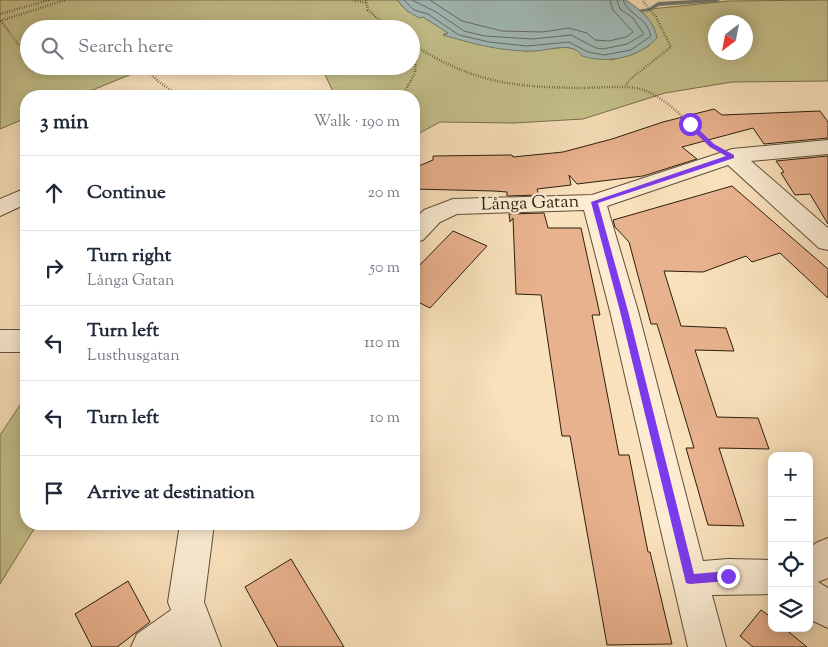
<!DOCTYPE html>
<html lang="en">
<head>
<meta charset="utf-8">
<style>
  :root { --surface:#fff; --page:#f2f2f3; --text:#1f2937; --muted:#747a83; --line:#e0e1e3 }
  body { margin:0; font-family:"Sorts Mill Goudy",serif; background:var(--page); color:var(--text) }
  .controls { position:absolute; right:15px; bottom:15px; display:grid; overflow:hidden; border-radius:10px; box-shadow:0 2px 12px #0003 }
  .controls button { width:45px; height:45px; display:grid; place-items:center; padding:0; border:0; border-bottom:1px solid var(--line); background:var(--surface); color:var(--text); font:25px sans-serif }
  .compass { position:absolute; left:708px; top:15px; width:45px; height:45px; border-radius:50%; background:var(--surface); box-shadow:0 2px 12px #0003; rotate:212deg }
  .stop { position:absolute; width:15px; height:15px; margin:-11px; border:4px solid #7c3aed; border-radius:50%; background:#fff }
  .stop.end { background:#7c3aed; border-color:#fff; box-shadow:0 1px 5px #0008 }
  .list { margin:0; padding:0; list-style:none }
  h2 { display:flex; justify-content:space-between; align-items:center; height:65px; margin:0; padding:0 20px; font-size:21px }
  h2 small { font-size:16px; font-weight:400; color:var(--muted) }
  .list li { display:grid; grid-template-columns:32px 1fr auto; gap:15px; align-items:center; box-sizing:border-box; height:75px; padding:0 20px; border-top:1px solid var(--line) }
  .list b { display:block; font-size:19px; white-space:nowrap }
  .list p { margin:0; font-size:16px; white-space:nowrap; color:var(--muted) }
  .list em { font-size:16px; font-style:normal; color:var(--muted) }
  .icon { flex:none; width:28px; height:28px; fill:none; stroke:currentColor; stroke-width:2; stroke-linecap:round; stroke-linejoin:round }
  .map { position:relative; flex:none; width:828px; height:647px; overflow:hidden }
  .search { position:absolute; background:var(--surface); box-shadow:0 2px 12px #0003; left:20px; top:20px; width:400px; height:55px; display:flex; align-items:center; gap:12px; box-sizing:border-box; padding:0 18px; border-radius:28px; color:var(--muted); font-size:19px }
  .panel { position:absolute; background:var(--surface); box-shadow:0 2px 12px #0003; left:20px; top:90px; width:400px; height:440px; border-radius:20px }
  .map>svg:first-child { display:block }
</style>
</head>
<body>
<div class="map">
<svg width="828" height="647" viewBox="0 0 828 647">
  <rect width="100%" height="100%" fill="#f9e1bb"/>
  <filter id="stains"><feTurbulence type="fractalNoise" baseFrequency=".004" numOctaves="4"/><feColorMatrix values="0 0 0 0 .2 0 0 0 0 .09 0 0 0 0 .02 0 0 0 .5 -.17"/></filter>
  <radialGradient id="worn" r=".72"><stop offset=".6" stop-color="#630" stop-opacity="0"/><stop offset="1" stop-color="#630" stop-opacity=".3"/></radialGradient>
  <!-- green -->
  <path fill="#c5c18b" stroke="#78704c" fill-rule="evenodd" d="M0,0H397L407,11L423,17L449,33L444,34L526,51L568,47L611,60L633,54L649,46L647,19L641,10L728,1L828,0V81L732,82L665,93L583,119L514,123L440,122L414,136V96H335L321,66H411V29H29V66H151L78,96H26V118L0,129ZM716,22H746V52H716Z
    M26,396V524H37L0,584V435Z"/>
  <!-- water -->
  <path fill="#a1bbb9" stroke="#727c74" d="M397,0H626C640,10 654,19 657,38C638,58 608,64 582,56C573,41 550,50 535,51C503,52 474,44 443,35L448,33L423,17L419,18L407,11Z"/>
  <g fill="none" stroke-linecap="round" stroke-linejoin="round">
    <!-- shore -->
    <path stroke="#666c62" stroke-width="1" d="M404,0L414,10L428,14L459,35L489,42L527,46L569,42L588,52L604,55L631,50L651,36C647,17 628,15 623,0
      M412,0L436,12L464,31L485,36L532,39L571,35L596,48L603,49L627,44L644,34L633,18L620,9L617,0
      M430,0L462,21L502,31L542,32L569,28L587,33L595,40L609,41L626,37L633,32L613,10L610,0"/>
    <!-- stream -->
    <path fill="#727c74" fill-rule="evenodd" d="M693,0H720L717,2L659,6L650,11L641,12L638,10L649,8L658,2Z"/>
  </g>
  <!-- building -->
  <path fill="#e9b28e" stroke="#2b1e0c" d="M714,109L722,115L820,111L828,122V138L764,144L753,128L682,147L697,159L643,176L577,184L569,175L571,185L537,189L539,195L507,196V192L494,191L414,189V168L433,160V156L512,155L513,157L563,152L612,139L663,122Z
    M828,156V224L810,194L795,195L781,173L784,172L776,161Z
    M732,186L828,269V298L780,253L752,262L746,256L703,272L664,271L681,326L726,328L734,351L695,350L717,417L758,418L769,449L719,448L744,526L708,525L686,448H694L657,324H651L629,242L615,227L613,220Z
    M544,213L548,228H581L600,315H592L619,455H629L648,552H650L672,644L607,645L570,436H562L541,295L516,294L513,218L510,222L509,214Z
    M453,231L487,246L430,308L414,300V271Z
    M291,559L335,632L344,647H278L245,587Z
    M128,581L150,622L117,647H92L75,614Z
    M761,610L772,618V628H784L807,647H753L740,636Z"/>
  <g fill="none" stroke-linecap="round" stroke-linejoin="round">
    <!-- minor casing -->
    <g stroke="#5e4f38" stroke-width="2">
      <path id="minor" d="M828,140V154L751,161L828,228V250L819,248L728,165L607,206L638,311L703,561L728,559L772,560V594L712,595L726,647H688L610,311L584,210L457,214L440,222L423,240L414,242V220L424,210L453,199L592,195L732,149Z
        M26,188V204L0,216V199Z
        M0,330H26V352H0Z
        M180,524H214L204,602L221,647H131L137,634L171,610L168,602Z
        M828,538V578L818,582L828,588V628L809,619V548L816,543Z"/>
    </g>
    <!-- path -->
    <path stroke="#2b1e0c" stroke-width="2.5" stroke-dasharray="0.5 2" stroke-linecap="butt" d="M353,0L366,3
      M366,0L368,10L390,29
      M0,14L49,0
      M0,21L65,0
      M1,21L17,43L29,51
      M304,29L385,26
      M411,43C470,82 511,87 580,88C595,88 628,85 641,89C668,98 689,124 709,143
      M142,66L159,82L179,96
      M626,85L629,80L671,47L656,17L642,0
      M402,96L415,73L416,47"/>
    <!-- minor -->
    <use href="#minor" fill="#fbecd3" fill-rule="evenodd"/>
  </g>
  <!-- route -->
  <path fill="#7c3aed" d="M688,123H692L714,144L734,155V158L598,203L628,311L694,574L728,571L732,573L733,576L732,580L728,581L690,584L686,583L685,579L620,311L591,202L726,156L710,147L688,126Z"/>
  <g text-anchor="middle" dominant-baseline="central" stroke-width="4.5" stroke-linejoin="round" paint-order="stroke">
    <!-- street labels -->
    <g font-size="18" fill="#2b1e0c" stroke="#fbecd3">
      <text transform="translate(530 204) rotate(-2)">Långa Gatan</text>
    </g>
  </g>
  <rect width="100%" height="100%" filter="url(#stains)"/>
  <rect width="100%" height="100%" fill="url(#worn)"/>
</svg>
<div class="controls">
<button>+</button>
<button>−</button>
<button><svg class="icon" aria-label="locate" viewBox="0 0 24 24"><circle cx="12" cy="12" r="6"/><path d="M12 2v4M12 18v4M2 12h4M18 12h4"/></svg></button>
<button><svg class="icon" aria-label="layers" viewBox="0 0 24 24"><path d="M12 4l9 5-9 5-9-5zM3 14l9 5 9-5"/></svg></button>
</div>
<svg class="compass" viewBox="-18 -18 36 36"><path d="M0-13l5 13h-10z" fill="#e53935"/><path d="M0 13l5-13h-10z" fill="#747a83"/></svg>
<div class="stop" style="left:690px;top:124px"></div>
<div class="stop end" style="left:728px;top:576px"></div>
<div class="search"><svg class="icon" aria-label="search" viewBox="0 0 24 24"><circle cx="10" cy="10" r="6"/><path d="M15 15l6 6"/></svg>Search here</div>
<section class="panel">
<h2>3 min<small>Walk · 190 m</small></h2>
<ul class="list">
<li><svg class="icon" aria-label="ahead" viewBox="0 0 24 24"><path d="M12 20V5M6 11l6-6 6 6"/></svg><div><b>Continue</b></div><em>20 m</em></li>
<li><svg class="icon" aria-label="right" viewBox="0 0 24 24"><path d="M7 20v-9h11M14 6l5 5-5 5"/></svg><div><b>Turn right</b><p>Långa Gatan</p></div><em>50 m</em></li>
<li><svg class="icon" aria-label="left" viewBox="0 0 24 24"><path d="M17 20v-9H6M10 6l-5 5 5 5"/></svg><div><b>Turn left</b><p>Lusthusgatan</p></div><em>110 m</em></li>
<li><svg class="icon" aria-label="left" viewBox="0 0 24 24"><path d="M17 20v-9H6M10 6l-5 5 5 5"/></svg><div><b>Turn left</b></div><em>10 m</em></li>
<li><svg class="icon" aria-label="arrive" viewBox="0 0 24 24"><path d="M6 21V4h12l-3 4 3 4H6"/></svg><div><b>Arrive at destination</b></div></li>
</ul>
</section>
</div>
</body>
</html>
